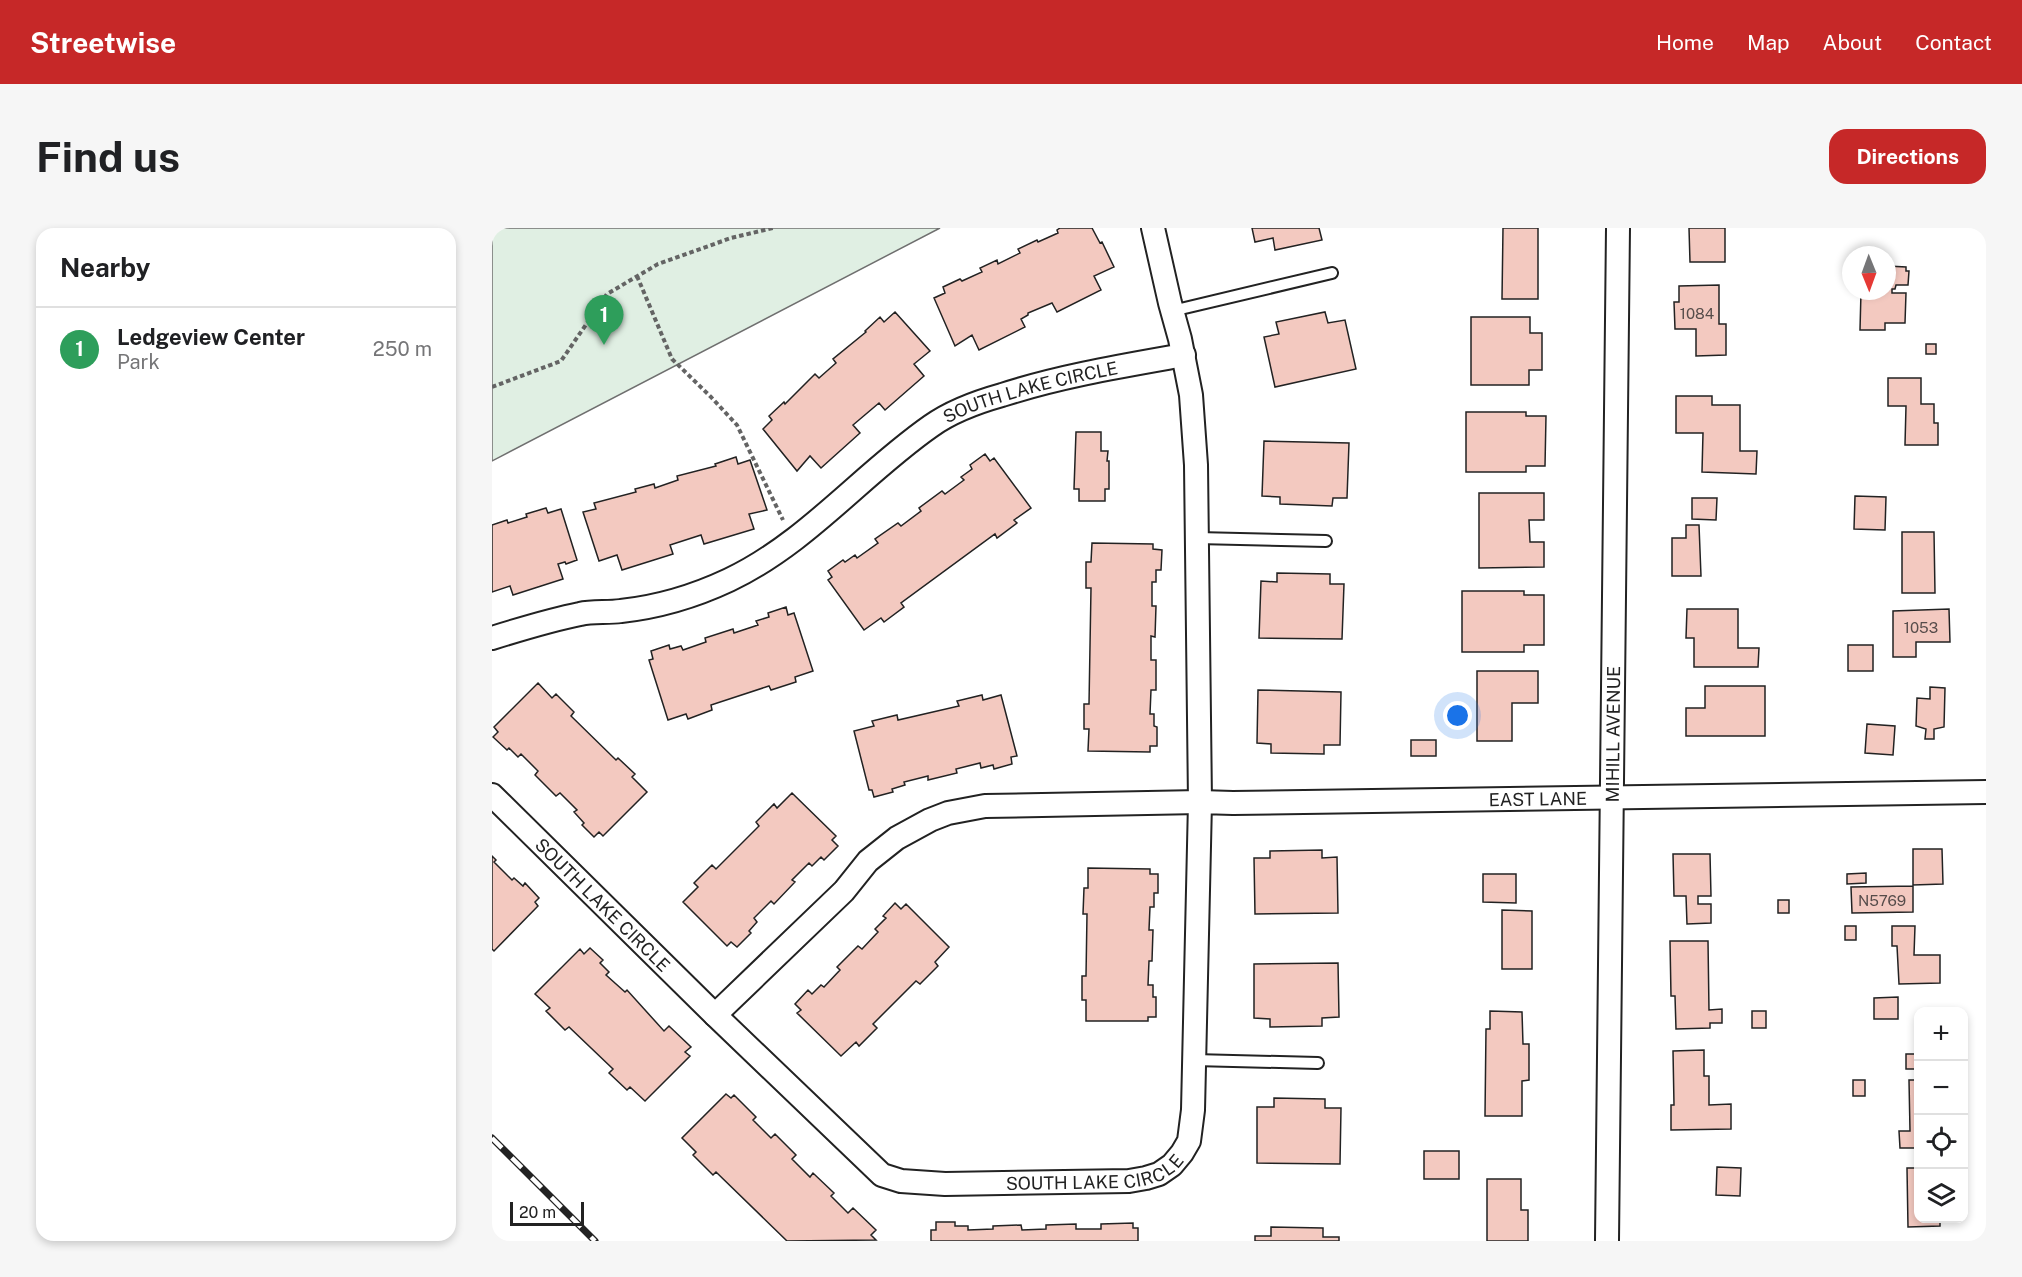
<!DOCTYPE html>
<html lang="en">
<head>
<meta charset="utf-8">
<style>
  :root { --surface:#fff; --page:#f6f6f6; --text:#202124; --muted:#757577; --line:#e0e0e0; --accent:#c62828 }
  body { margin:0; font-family:"Public Sans",sans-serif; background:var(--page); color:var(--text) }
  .controls { position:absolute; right:18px; bottom:18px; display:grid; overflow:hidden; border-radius:12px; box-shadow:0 3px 9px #0003 }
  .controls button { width:54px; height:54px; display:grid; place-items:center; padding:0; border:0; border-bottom:2px solid var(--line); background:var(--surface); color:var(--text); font:30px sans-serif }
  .compass { position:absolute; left:1350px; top:18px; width:54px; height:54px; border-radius:50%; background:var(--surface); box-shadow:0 3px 9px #0003; rotate:179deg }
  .scale { position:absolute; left:18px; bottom:15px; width:74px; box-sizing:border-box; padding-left:6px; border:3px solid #222; border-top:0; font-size:16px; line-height:21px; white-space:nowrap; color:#222; -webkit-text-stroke:4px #fff; paint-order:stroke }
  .you { position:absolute; left:966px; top:488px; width:21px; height:21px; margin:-15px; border:4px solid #fff; border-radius:50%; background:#1a73e8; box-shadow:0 0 0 9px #1a73e833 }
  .badge { display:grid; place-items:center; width:39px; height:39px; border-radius:50%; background:var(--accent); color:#fff; font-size:20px; font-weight:700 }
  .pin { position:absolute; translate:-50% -50px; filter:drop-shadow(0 2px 3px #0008) }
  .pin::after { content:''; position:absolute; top:32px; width:21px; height:18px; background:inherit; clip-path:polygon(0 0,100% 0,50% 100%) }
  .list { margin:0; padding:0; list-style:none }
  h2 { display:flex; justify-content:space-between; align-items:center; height:78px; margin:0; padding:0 24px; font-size:26px }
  h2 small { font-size:20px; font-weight:400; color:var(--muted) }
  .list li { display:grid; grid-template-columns:39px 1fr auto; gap:18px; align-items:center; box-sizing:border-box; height:84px; padding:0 24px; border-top:2px solid var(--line) }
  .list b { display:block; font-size:22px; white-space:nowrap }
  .list p { margin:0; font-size:20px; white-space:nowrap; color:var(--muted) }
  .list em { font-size:20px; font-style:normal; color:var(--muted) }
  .icon { flex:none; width:33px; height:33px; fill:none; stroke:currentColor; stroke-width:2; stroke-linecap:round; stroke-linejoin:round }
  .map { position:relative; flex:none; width:1494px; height:1013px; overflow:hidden; border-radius:18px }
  header { display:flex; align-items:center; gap:36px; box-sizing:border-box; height:84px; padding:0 30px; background:var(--accent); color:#fff }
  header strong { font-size:28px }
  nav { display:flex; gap:33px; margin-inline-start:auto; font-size:21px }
  .intro { display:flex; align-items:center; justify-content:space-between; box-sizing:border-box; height:144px; padding:0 36px }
  h1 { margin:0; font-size:42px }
  .button { padding:15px 27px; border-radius:18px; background:var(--accent); color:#fff; font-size:21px; font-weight:700 }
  main { display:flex; gap:36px; padding:0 36px }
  aside { flex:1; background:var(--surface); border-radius:18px; box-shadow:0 3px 9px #0003 }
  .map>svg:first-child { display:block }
</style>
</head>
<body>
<header>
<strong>Streetwise</strong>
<nav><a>Home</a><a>Map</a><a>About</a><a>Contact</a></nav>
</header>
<div class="intro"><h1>Find us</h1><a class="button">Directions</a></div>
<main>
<aside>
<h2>Nearby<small></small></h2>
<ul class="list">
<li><span class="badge" style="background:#2e9e5b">1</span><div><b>Ledgeview Center</b><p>Park</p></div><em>250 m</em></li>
</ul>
</aside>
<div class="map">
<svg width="1494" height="1013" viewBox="0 0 1494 1013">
  <rect width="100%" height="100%" fill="#fff"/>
  <!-- green -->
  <path fill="#e0efe3" stroke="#6f6f6f" stroke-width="1.5" d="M0,0H448L0,233Z"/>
  <!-- building -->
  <path fill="#f3c9c0" stroke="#222" stroke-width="1.5" d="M568,0H600L608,15L610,14L622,39L602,48L609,62L565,84L560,75L536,85V87L529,91L533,99L487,122L480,107L463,118L442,70L453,65L451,59L468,51L470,53L490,44L488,40L505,32L506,36L528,25L526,21L545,12L546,14L566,5L565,2Z
    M760,0H827L830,12L783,22L781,10L763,14Z
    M1011,0H1046V71H1010Z
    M1197,0H1233V34H1198Z
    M1395,38L1414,39V43H1417L1416,57H1404L1403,61H1400V65H1414L1413,95H1393V102H1368L1369,64L1395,63Z
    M1227,57V96H1234V127L1204,128V101H1183L1182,74H1187V58Z
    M403,84L438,123L422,136L432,148L393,182L387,175L361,197L368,205L329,240L318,228L305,243L271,201L280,192L277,188L292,174L293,176L323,146L327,150L344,135L341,131L374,104L373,103L388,89L392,94Z
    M833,84L836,95L853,92L864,141L783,159L772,109L787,106L784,94Z
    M979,89H1038V105H1050V142H1037V157H979Z
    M1434,116H1444V126H1434Z
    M1396,150H1429V176H1442V195H1446V217H1413L1414,178H1396Z
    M1184,168H1220V177H1248V223H1265L1264,246L1210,244L1211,205H1184Z
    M974,184H1034V188H1054L1053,238H1034V244H974Z
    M584,204H609V223H616L615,233H617V261H613V273H587V261H582Z
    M772,213L857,215L855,270H841L840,278L788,276V269L770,268Z
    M493,226L498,233L502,230L539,280L522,292L525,295L505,310L503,306L409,375L412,379L392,394L389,390L372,402L336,352L340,349L336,343L351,332L353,334L363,327L365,330L386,315L383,311L406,295L409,298L429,283L427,280L450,263L453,266L472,252L469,249L480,241L478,237Z
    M244,229L246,236L258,232L275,282L257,286L262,301L212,316L209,307L178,317L181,326L130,342L125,327L107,333L91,284L104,281L102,275L144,264L143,261L162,256L163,260L186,252L185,248L224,238L223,236Z
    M987,265H1052V292H1037L1038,314H1052V339L987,340Z
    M1363,268L1394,269L1393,302L1362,301Z
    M1200,270H1225L1224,292L1200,291Z
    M54,280L56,285L69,281L85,332L74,336L73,334L66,336L71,351L21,367L18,358L0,364V297L15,292L16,295L35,289L34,286Z
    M1194,297H1207L1209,348H1180V310H1194Z
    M1410,304H1442L1443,365H1410Z
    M600,315L661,316V321L670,322L669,342H664V354H660V378H664L663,409L659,408V432H664V462H659L658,486H662V498L665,499V518H658V524L596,523L597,501H592V476H597L599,360H594V334H599Z
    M785,345L838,346V356H852L850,411L767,410L769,353L785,354Z
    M970,363H1032V367H1052V417H1032V424H970Z
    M294,379L296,387L302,385L321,443L303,449L304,454L279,462L277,458L219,477L220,482L196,491L194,486L176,492L157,432L161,431L159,423L177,417L178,421L189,418L191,422L214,414L213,410L241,401L242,405L266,397L264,393L277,389L276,385Z
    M1195,381H1246V420H1267L1266,439H1202V410H1194Z
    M1457,381L1458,414H1424V429H1401V383Z
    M1356,417H1381V443H1356Z
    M985,443H1046V475H1020V513H985Z
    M46,455L60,470L64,466L82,484L79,488L124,532L126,530L143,546L140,549L155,564L111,608L107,604L102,609L90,597L92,595L82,584L85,582L68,565L64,568L43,547L46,543L29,526L26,529L17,520L15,522L1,509L6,504L2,499Z
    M1213,458H1273V508H1194V480H1213Z
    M1438,459L1453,460L1452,499L1442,501V511H1433L1434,501L1424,498L1425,470L1438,471Z
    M766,462L849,464L848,517H832V526L779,525V516L765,515Z
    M490,467L491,472L509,467L525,528L519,529L520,536L502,541L501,537L489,540L488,535L464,541L465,545L436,552V548L412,554L413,557L400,561L401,564L382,569L380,562H377L362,503L382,498L380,493L405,487L406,492L467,478L465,473Z
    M1375,496L1403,498L1401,527L1373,525Z
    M919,512H944V528H919Z
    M300,565L344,608L340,612L346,618L332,632L329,629L320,638L317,635L300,652L303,654L282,676L279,673L262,690L265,694L257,703L259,705L245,719L239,714L235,718L191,674L206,659L202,655L220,637L224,641L267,598L264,594L282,576L285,580Z
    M1421,621H1450L1451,656L1421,657Z
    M830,622V630L845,629L846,685L763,686L762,630H778V623Z
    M1181,626H1218L1219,668H1206V676H1219V695L1195,696L1194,668H1182Z
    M0,628L4,632L2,634L20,652L22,650L31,658L33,655L47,670L43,674L46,678L2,723L0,721Z
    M596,640L658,641V646H666V665H662V679H658L657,702H661L660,733H657L656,757H661V769H664V789H656V793H594V772H590V748H594L595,686H591L592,660H596Z
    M1374,645V655L1355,656V646Z
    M991,646H1024V675L991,674Z
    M1421,658V684L1360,685L1359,659Z
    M1286,672H1297V685H1286Z
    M403,675L409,681L414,676L457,719L443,734L446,738L428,756L424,753L381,796L385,800L367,818L364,814L349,828L305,785L309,782L303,776L316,762L320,766L329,757L332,759L348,742L345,739L366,718L370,721L386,704L383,701L394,690L391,688Z
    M1010,682L1040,683V741H1010Z
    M1353,698H1364V712H1353Z
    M1400,698H1423L1422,727H1448V755L1407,756L1405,718H1400Z
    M1178,713H1216L1217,782L1230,781V795H1218V800L1184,801L1183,768H1179Z
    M98,720L111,732L108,735L117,744L114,747L133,764L135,762L172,803L177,798L199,819L193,824L198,828L153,873L138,859L135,862L117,845L121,841L77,799L73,802L54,783L58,780L43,766L88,721L92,726Z
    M846,735L847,789L830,790V798L778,799V791L762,790V736Z
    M1406,769V791H1382V770Z
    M998,783L1030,784L1031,816H1037V852L1030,853V888H993L994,801H998Z
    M1260,783H1274V800H1260Z
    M1424,791H1426V841H1414V826H1424Z
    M1212,822V848H1217V877L1239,876V901L1179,902V877H1182L1181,823Z
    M1361,852H1373V868H1361Z
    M1417,852H1426V920H1408L1407,903H1418Z
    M234,866L239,870L242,867L264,889L261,892L279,910L283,906L304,927L300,931L318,949L321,945L342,965L339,968L356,985L361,980L384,1002L379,1007L384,1012L295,1013L224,944L221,947L201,927L204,924L190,910Z
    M782,870L833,871V880H849L848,936L765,935V879H782Z
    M932,923H967V951H932Z
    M1225,939L1249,940L1248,968L1224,967Z
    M1415,940H1426V990H1448V998L1416,999Z
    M995,951H1029V982H1036V1013H995Z
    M444,994H463V998H476V1002L501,1001V998L529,997L530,1002L554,1001V997L584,996V1001H609V996L641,995V1000H646V1013H439V1002H444Z
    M779,999L831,1000V1009H847V1013H763V1008H779Z"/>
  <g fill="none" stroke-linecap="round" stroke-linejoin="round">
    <!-- lane casing -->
    <g stroke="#222" stroke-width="14">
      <path id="lane" d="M680,83L840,45
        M705,310L834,313
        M702,832L826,835"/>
    </g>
    <!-- street casing -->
    <g stroke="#222" stroke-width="26">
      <g id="street">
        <path id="s1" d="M0,410C29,401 58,392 88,386C101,383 115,385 129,383C166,379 203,368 237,352C315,315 370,246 439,198C460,183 485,174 510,167C569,148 630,138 692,127"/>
        <path id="s2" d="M0,567L223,787L390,947L409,953L453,956L637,953L654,950L667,946L680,937L690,925L697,913L701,882L708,574L741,575L1494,564"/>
        <path d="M223,787L352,663L376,633L405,610L438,592L456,585L493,578L708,574L704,237L699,167L688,111L678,75L661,0"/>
        <path id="s3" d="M1115,1013L1126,0"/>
      </g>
    </g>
    <!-- path -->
    <path stroke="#646464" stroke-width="4" stroke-dasharray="4.5 3" stroke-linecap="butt" d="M145,48L180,131L219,169L245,197L291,292
      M0,159L69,133L115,66L166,36L239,10L281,0"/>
    <!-- lane -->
    <use href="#lane" stroke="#fff" stroke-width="10"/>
    <!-- street -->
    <use href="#street" stroke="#fff" stroke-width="22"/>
    <!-- rail casing -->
    <g stroke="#222" stroke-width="7">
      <path id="rail" d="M0,910L103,1013"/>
    </g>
    <!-- rail -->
    <use href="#rail" stroke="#fff" stroke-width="4.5" stroke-dasharray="14" stroke-linecap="butt"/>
  </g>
  <g text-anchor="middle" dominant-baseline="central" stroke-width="4.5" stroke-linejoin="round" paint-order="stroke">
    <!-- number labels -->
    <g font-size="15" fill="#564c4a">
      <text x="1205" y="85">1084</text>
      <text x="1429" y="399">1053</text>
      <text x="1390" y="672">N5769</text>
    </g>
    <!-- street labels -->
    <g font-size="18" fill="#222" stroke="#fff">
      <text stroke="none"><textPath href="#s1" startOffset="606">SOUTH LAKE CIRCLE</textPath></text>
      <text stroke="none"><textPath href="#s3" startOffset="507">MIHILL AVENUE</textPath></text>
      <text stroke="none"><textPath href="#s2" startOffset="1546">EAST LANE</textPath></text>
      <text stroke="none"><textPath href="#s2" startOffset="156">SOUTH LAKE CIRCLE</textPath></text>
      <text stroke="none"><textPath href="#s2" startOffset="760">SOUTH LAKE CIRCLE</textPath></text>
    </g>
  </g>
</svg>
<div class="controls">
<button>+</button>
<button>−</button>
<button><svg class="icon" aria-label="locate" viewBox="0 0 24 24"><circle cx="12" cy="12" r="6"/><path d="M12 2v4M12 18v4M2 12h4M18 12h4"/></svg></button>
<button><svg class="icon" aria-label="layers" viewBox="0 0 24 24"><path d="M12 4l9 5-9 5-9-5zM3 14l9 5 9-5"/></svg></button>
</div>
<svg class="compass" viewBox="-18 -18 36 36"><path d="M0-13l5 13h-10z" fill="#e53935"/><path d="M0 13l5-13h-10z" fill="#757577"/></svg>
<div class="scale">20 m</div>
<div class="you"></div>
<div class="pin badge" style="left:112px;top:117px;background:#2e9e5b">1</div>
</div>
</main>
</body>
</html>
